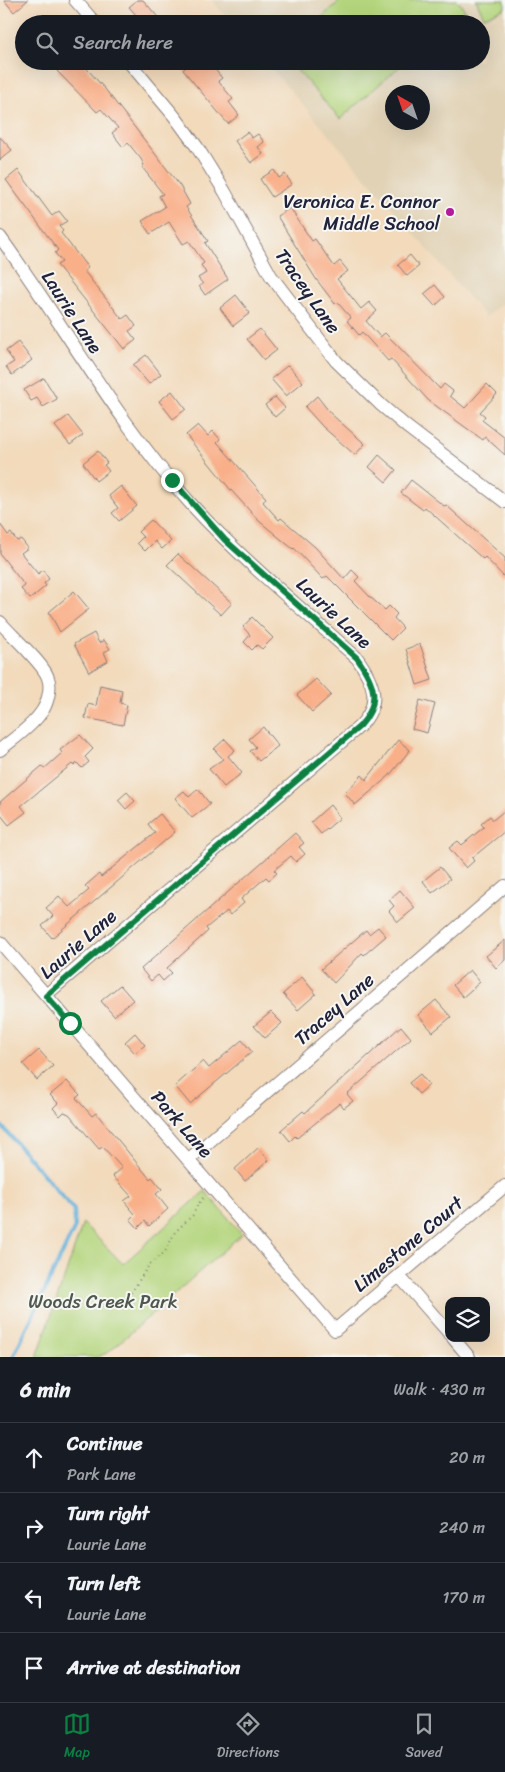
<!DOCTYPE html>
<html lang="en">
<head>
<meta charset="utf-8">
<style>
  :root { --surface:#171b24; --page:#20242c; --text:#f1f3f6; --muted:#9ea1a6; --line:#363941; --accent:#0b8043 }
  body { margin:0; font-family:Sriracha,sans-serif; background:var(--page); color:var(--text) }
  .controls { position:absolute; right:15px; bottom:15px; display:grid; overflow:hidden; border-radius:10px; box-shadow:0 5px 20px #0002 }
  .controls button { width:45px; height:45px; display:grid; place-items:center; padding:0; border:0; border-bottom:1px solid var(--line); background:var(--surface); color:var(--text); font:25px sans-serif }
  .compass { position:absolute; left:385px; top:85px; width:45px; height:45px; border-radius:50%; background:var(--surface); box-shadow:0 5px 20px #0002; rotate:320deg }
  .stop { position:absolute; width:15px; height:15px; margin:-11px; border:4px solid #0b8043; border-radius:50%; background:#fff }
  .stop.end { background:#0b8043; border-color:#fff; box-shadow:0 1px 5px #0008 }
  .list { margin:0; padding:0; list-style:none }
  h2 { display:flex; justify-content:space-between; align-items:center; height:65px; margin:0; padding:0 20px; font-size:21px }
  h2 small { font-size:16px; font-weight:400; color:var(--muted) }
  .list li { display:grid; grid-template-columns:32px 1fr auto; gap:15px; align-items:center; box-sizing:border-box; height:70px; padding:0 20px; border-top:1px solid var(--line) }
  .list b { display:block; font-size:19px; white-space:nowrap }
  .list p { margin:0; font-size:16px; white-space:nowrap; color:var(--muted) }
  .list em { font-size:16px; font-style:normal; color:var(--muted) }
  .icon { flex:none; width:28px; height:28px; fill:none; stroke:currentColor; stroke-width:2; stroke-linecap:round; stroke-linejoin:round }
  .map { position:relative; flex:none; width:505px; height:1357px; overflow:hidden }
  .search { position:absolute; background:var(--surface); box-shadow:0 5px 20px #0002; left:15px; right:15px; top:15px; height:55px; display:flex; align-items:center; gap:12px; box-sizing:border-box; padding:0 18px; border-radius:28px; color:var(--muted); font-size:19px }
  .sheet { height:345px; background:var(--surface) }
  nav { display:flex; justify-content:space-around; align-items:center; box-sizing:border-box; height:70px; border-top:1px solid var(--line); background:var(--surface); font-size:14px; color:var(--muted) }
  nav a { display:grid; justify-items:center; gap:2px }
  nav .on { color:var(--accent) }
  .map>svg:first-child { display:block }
</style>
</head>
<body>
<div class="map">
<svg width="505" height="1357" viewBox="0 0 505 1357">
  <rect width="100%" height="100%" fill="#f6f6f2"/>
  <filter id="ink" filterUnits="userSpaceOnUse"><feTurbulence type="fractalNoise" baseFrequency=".02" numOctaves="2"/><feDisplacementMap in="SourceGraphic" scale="10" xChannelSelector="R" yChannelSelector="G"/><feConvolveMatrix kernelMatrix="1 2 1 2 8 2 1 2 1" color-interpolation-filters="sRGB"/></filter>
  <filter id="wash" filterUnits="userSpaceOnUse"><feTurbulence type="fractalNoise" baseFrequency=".0096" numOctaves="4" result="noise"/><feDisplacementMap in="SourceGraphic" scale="20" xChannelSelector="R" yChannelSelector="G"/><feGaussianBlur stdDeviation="1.12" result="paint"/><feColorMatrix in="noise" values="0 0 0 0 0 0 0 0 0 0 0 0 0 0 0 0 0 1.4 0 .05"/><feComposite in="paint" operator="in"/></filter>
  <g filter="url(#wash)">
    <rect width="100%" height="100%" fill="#f2dabb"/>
    <!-- built -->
    <path fill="#e1d2b5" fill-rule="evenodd" d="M212,0H505V301L486,317L265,61H481V24H232ZM392,92H422V122H392Z"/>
    <!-- green -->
    <path fill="#b4d57d" stroke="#6b7c5c" d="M341,0H457L465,10L449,24H314Z
      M476,0H505V8L484,17Z
      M289,61H406L340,119Z
      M205,1191L242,1234L109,1352L97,1357H37L83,1223L123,1264Z"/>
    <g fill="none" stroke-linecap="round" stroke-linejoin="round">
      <!-- stream -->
      <path stroke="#5faed9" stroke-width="4" d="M0,1124L74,1210L75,1227L13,1357"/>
    </g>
    <g id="blocks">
      <!-- building -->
      <path fill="#f9af88" d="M4,0H28L14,12Z
        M137,0H143L164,24H144L129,7Z
        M68,61H80L105,89L180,186L190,204L186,207L208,241L205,243L228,279L205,295L199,286L203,284L198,278L206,273L201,265L204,263L189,241L183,244L169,222L150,234L142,221L165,207L159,196L163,194L142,167L144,165L141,159L128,143L123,147L112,133L118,128L101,109L97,112L57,71Z
        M192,61H208L222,78L218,81L233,99L229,102L239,115L228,124L183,70Z
        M247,132L252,138L258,134L264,142L258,147L263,154L251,163L235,141Z
        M0,137L12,150L0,160Z
        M18,170L52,216L59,211L67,221L59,226L63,231L61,233L88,268L84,271L122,319L128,315L136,326L129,331L136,340L124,349L57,265L62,262L55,253L58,250L6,180Z
        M274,170L279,178L285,174L292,184L272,197L260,179Z
        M290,208L312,241L315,239L334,266L340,261L348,271L337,279L361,309L369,302L377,311L366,321L380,337L385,333L440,389L444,384L453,391L450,396L465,408L487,384L497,394L480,412L485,416L482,420L505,438V455L485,437L483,440L428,400L391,359L388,361L362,332L359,335L347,321L351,318L337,302L335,304L316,279L277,216Z
        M410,255L419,266L407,276L398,265Z
        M435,285L445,297L435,306L424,294Z
        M236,295L250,313L233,326L220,308Z
        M260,329L277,350L264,360L247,339Z
        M18,342L32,360L12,375L6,367L14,362L6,351Z
        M146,355L161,374L149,384L133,365Z
        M288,365L303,382L286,396L271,379Z
        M44,378L57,399L43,407L37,398L31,401L24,390Z
        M172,391L186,409L173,419L159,401Z
        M317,396L331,414L365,444L355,455L323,427L305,407Z
        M275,397L285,408L275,417L265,405Z
        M68,416L83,435L70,445L55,426Z
        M198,425L208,436L213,431L220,439L217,442L266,498L263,502L279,520L281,518L315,547L344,579L352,570L359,577L355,581L370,597L385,610L389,606L397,614L394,618L403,628L391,640L327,576L323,579L294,548L293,549L259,521L230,489L186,435Z
        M98,451L107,463L104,465L109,471L96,481L83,463Z
        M379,455L396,470L386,482L369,467Z
        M411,480L444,506L446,505L505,558V578L485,557L483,559L425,507L423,510L401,493Z
        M121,486L137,506L119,521L112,513L118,508L109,496Z
        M151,520L171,541L162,549L155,541L145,551L137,543L143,537L138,532Z
        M0,524L8,535L11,533L17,541L21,539L28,548L21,553L38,574L43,570L49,579L44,583L46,586L30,599L21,589L25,586L0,554Z
        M178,554L232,603L221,615L167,565Z
        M74,591L89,609L60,632L49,612Z
        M252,617L273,638L262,649L257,645L252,650L244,642L250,635L243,627Z
        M94,633L99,643L104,640L110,649L104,652L108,661L89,672L74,644Z
        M420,644L432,680L417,685L406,649Z
        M316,679L331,695L312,712L297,695Z
        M100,685L122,690L120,703L127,705L123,725L85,718L88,704L96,706Z
        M420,700L435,704L427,733L412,729Z
        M263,727L278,746L259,761L250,751L256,747L249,739Z
        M80,735L93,749L85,757L89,762L82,768L77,763L74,766L72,764L21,806L26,812L9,825L0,814V802L42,766L44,769L62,753L60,750Z
        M225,739L235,750L228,756L242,773L224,787L209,769L223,759L214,749Z
        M398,740L410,750L389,776L355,805L345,793L362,775L366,780Z
        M198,789L210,804L192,818L175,798L184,791L189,797Z
        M127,792L135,801L126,809L118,800Z
        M330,805L340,818L321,834L311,822Z
        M505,810V831L472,858L474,861L466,868L449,848L458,841L462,845L484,827L481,824L490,816L493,820Z
        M160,814L175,832L52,938L42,926L53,916L46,908L59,896L69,907L89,890L85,886L99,874L101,877L155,833L148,824Z
        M295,833L304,843L299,847L305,854L296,862L291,856L274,870L277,873L269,880L266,877L241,899L244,903L230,915L227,911L206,928L208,931L167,968L172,973L163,981L158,975L151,981L141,969Z
        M440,867L450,879L432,893L423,881Z
        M400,890L415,908L398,922L389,911L394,906L389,900Z
        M378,927L386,936L364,955L362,953L334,983L321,969L366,930L369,934Z
        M505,940V960L496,968L486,956Z
        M470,970L480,982L463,997L453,985Z
        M302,977L316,994L298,1010L283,994Z
        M120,985L133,1000L114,1016L101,1001Z
        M436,1000L451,1017L433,1032L418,1015Z
        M271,1012L282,1023L265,1038L254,1026Z
        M401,1026L411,1038L347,1094L353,1101L344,1108L340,1103L297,1138L295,1136L290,1141L281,1130L303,1111L305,1113Z
        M135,1033L145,1045L135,1053L125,1042Z
        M242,1040L252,1052L190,1104L175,1086L203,1061L209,1068Z
        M39,1050L53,1066L37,1080L23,1064Z
        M420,1074L429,1085L419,1094L409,1083Z
        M67,1081L80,1095L76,1098L92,1116L96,1113L150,1179L152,1177L162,1189L156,1194L168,1209L149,1226L145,1221L138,1228L130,1219L135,1214L124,1201L131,1196L113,1176L122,1168L103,1147L99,1149L69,1114L64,1112L60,1116L53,1108L58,1103L50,1095Z
        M258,1148L269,1160L245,1181L235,1169Z"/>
    </g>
  </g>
  <g filter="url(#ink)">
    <use href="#blocks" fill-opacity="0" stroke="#8a7e7b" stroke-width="1"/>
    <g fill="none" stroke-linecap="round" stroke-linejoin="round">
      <!-- street casing -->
      <g stroke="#8a7e7b" stroke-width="14">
        <path id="street" d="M75,0L96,24
          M128,61L175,117L197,147L225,192L271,276L336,361L381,405L407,427L505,502
          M0,237C65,326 117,422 191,504C242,560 301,608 357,658C374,682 382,703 360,726L46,995
          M0,622C11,635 44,664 48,678C52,688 47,706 40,714C30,728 13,739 0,750
          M0,942L335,1330L505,1186
          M188,1160L505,886
          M399,1276L449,1333
          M453,1338L469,1357"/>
      </g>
      <!-- path -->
      <path stroke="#8a7e7b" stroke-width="2" stroke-dasharray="1 4" stroke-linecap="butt" d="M131,1293L149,1265L165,1252L175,1232L193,1215L198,1204L204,1197"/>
      <!-- street -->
      <use href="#street" stroke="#fff" stroke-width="12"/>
    </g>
  </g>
  <g fill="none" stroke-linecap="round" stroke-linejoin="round" filter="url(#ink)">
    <!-- route -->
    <path stroke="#0b8043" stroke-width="6" d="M70,1023L46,996L360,726C382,702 374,682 357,658L225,540L172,480"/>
  </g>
  <!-- markers -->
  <circle fill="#b5179e" stroke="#f6f6f2" stroke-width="2" cx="450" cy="212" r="5"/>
  <g text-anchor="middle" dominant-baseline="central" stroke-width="4" stroke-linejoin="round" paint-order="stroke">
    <!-- poi labels -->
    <g font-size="19" fill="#22223b" stroke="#f6f6f2" text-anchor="end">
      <text x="440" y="201">Veronica E. Connor<tspan x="440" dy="22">Middle School</tspan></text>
    </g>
    <!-- street labels -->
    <g font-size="19" fill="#22223b" stroke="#f6f6f2">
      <text transform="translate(308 291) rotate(55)">Tracey Lane</text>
      <text transform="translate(72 312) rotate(57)">Laurie Lane</text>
      <text transform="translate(334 613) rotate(43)">Laurie Lane</text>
      <text transform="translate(78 944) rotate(-41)">Laurie Lane</text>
      <text transform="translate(334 1009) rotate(-41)">Tracey Lane</text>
      <text transform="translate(182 1124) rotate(49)">Park Lane</text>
      <text transform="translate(408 1244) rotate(-40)">Limestone Court</text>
    </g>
    <!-- park labels -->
    <g font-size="19" fill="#4e584f" stroke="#f6f6f2">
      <text x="103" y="1301">Woods Creek Park</text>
    </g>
  </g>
</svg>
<div class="controls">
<button><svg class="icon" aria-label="layers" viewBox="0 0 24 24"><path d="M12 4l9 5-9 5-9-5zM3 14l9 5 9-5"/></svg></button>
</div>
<svg class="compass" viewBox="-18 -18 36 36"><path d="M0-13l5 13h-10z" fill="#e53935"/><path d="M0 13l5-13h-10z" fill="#9ea1a6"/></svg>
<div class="stop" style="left:70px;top:1023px"></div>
<div class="stop end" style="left:172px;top:480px"></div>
<div class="search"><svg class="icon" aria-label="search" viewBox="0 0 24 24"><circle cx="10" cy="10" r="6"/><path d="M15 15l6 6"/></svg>Search here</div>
</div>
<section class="sheet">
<h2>6 min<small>Walk · 430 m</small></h2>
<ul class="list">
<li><svg class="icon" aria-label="ahead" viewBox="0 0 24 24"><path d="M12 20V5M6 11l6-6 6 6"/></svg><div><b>Continue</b><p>Park Lane</p></div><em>20 m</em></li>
<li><svg class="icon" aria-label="right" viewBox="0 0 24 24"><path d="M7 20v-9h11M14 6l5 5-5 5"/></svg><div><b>Turn right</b><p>Laurie Lane</p></div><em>240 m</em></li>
<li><svg class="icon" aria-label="left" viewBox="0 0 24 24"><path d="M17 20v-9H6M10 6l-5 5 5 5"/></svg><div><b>Turn left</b><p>Laurie Lane</p></div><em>170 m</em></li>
<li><svg class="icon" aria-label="arrive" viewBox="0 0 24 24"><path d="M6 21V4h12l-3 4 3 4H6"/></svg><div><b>Arrive at destination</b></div></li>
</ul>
</section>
<nav>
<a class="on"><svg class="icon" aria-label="map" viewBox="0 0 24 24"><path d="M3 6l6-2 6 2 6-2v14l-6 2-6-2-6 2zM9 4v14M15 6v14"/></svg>Map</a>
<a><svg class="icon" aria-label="directions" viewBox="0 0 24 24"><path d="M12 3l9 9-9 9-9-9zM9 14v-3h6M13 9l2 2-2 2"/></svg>Directions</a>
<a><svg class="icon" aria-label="saved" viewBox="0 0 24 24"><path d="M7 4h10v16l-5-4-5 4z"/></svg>Saved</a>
</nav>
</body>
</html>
